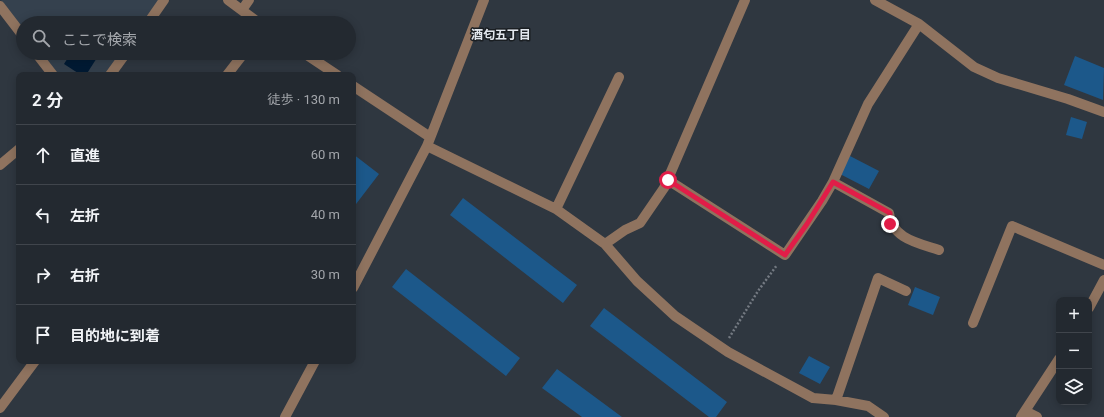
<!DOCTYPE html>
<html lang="ja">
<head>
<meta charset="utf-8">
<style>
  :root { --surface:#232930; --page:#2f353c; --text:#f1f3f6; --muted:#a3a6ab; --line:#40454c }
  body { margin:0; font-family:Roboto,"Noto Sans JP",sans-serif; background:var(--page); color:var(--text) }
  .controls { position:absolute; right:12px; bottom:12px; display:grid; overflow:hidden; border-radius:8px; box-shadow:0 2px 10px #0003 }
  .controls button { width:36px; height:36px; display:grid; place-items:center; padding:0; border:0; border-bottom:1px solid var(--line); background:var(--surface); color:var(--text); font:20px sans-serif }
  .stop { position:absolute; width:12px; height:12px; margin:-9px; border:3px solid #e11d48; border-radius:50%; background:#fff }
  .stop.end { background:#e11d48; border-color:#fff; box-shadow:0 1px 4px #0008 }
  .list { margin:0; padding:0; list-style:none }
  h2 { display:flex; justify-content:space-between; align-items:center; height:52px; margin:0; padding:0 16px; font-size:17px }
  h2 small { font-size:13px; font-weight:400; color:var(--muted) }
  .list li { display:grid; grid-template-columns:26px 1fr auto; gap:12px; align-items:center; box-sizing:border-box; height:60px; padding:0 16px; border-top:1px solid var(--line) }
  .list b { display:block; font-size:15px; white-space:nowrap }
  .list em { font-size:13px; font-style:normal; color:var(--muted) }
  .icon { flex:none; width:22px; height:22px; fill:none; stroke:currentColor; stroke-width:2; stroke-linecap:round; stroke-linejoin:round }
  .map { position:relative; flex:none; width:1104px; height:417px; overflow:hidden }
  .search { position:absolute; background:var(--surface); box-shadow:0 2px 10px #0003; left:16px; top:16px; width:340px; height:44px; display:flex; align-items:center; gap:10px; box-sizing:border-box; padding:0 14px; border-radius:22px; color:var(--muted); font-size:15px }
  .panel { position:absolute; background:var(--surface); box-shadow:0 2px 10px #0003; left:16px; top:72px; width:340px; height:292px; border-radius:8px }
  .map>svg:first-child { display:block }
</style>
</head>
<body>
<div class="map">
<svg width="1104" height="417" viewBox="0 0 1104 417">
  <rect width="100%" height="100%" fill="#2f3740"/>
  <!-- built -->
  <path fill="#35414e" d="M1,0H159L143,23H23V29Z
    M42,53H121L105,75H58Z"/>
  <!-- water -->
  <path fill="#001b35" d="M71,53H100L86,75H81L64,64Z"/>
  <!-- building -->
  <path fill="#1c588a" d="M1075,56L1104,68L1103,100L1064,85Z
    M1071,117L1087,122L1082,139L1066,135Z
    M353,154L379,174L353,208Z
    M850,156L879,171L869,189L840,174Z
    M463,198L577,285L563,303L450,215Z
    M406,269L520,358L506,376L392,287Z
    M915,287L940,297L933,315L908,305Z
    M604,308L727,402L716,417H709L590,326Z
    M809,356L830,367L820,384L799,373Z
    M557,369L622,417H582L542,388Z"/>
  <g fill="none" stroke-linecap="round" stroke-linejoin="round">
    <!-- path -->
    <path stroke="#747a82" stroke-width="2.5" stroke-dasharray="2 2" stroke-linecap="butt" d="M729,338L758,291L777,265"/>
    <!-- minor -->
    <path stroke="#8f735f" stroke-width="10" d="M228,0L259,23
      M875,0L919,24L974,67L998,78L1068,99L1104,112
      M0,6L23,36
      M242,10L249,0
      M148,23L164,0
      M36,53L53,75
      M304,53L337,75
      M110,75L126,53
      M227,75L244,53
      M353,86L430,137
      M427,146L556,209L605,244L637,281L675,316L728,352L813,398L836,400L868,406L884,417
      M0,165L19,149
      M668,180L785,255L822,201L833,182L868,104L919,24
      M833,182L889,213C892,239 918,243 939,250
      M556,209L619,77
      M605,244L625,230L640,223L664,188L745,0
      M353,288L427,146L484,0
      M1089,308L1104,280
      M973,323L1012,226L1104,265
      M836,400L878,278L906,291
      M0,408L35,361
      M1025,411L1037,417
      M285,417L315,361
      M1021,417L1059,359"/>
  </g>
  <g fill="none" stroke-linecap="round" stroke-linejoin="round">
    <!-- route -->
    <path stroke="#e11d48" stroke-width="5" d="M668,180L785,255L807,224L833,182L890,213V224"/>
  </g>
  <g text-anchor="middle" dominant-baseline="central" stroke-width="3" stroke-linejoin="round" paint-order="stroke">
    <!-- neighbourhood labels -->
    <g font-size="12" font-weight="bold" fill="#e2e7ed" stroke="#1a1e22">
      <text x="501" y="35">酒匂五丁目</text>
    </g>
  </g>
</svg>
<div class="controls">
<button>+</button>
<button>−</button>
<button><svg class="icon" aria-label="layers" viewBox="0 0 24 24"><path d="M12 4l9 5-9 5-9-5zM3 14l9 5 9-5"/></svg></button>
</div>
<div class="stop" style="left:668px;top:180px"></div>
<div class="stop end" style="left:890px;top:224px"></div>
<div class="search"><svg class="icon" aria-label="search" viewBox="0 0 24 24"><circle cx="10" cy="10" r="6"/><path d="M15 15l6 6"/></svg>ここで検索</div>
<section class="panel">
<h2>2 分<small>徒歩 · 130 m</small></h2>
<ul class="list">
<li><svg class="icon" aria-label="ahead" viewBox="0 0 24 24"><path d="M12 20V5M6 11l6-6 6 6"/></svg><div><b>直進</b></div><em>60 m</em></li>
<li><svg class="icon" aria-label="left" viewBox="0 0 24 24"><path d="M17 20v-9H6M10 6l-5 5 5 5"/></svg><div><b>左折</b></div><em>40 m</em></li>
<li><svg class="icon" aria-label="right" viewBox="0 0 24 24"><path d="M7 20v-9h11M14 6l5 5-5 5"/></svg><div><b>右折</b></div><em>30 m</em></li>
<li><svg class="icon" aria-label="arrive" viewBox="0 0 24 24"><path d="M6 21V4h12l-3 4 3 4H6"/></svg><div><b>目的地に到着</b></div></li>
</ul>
</section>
</div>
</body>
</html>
